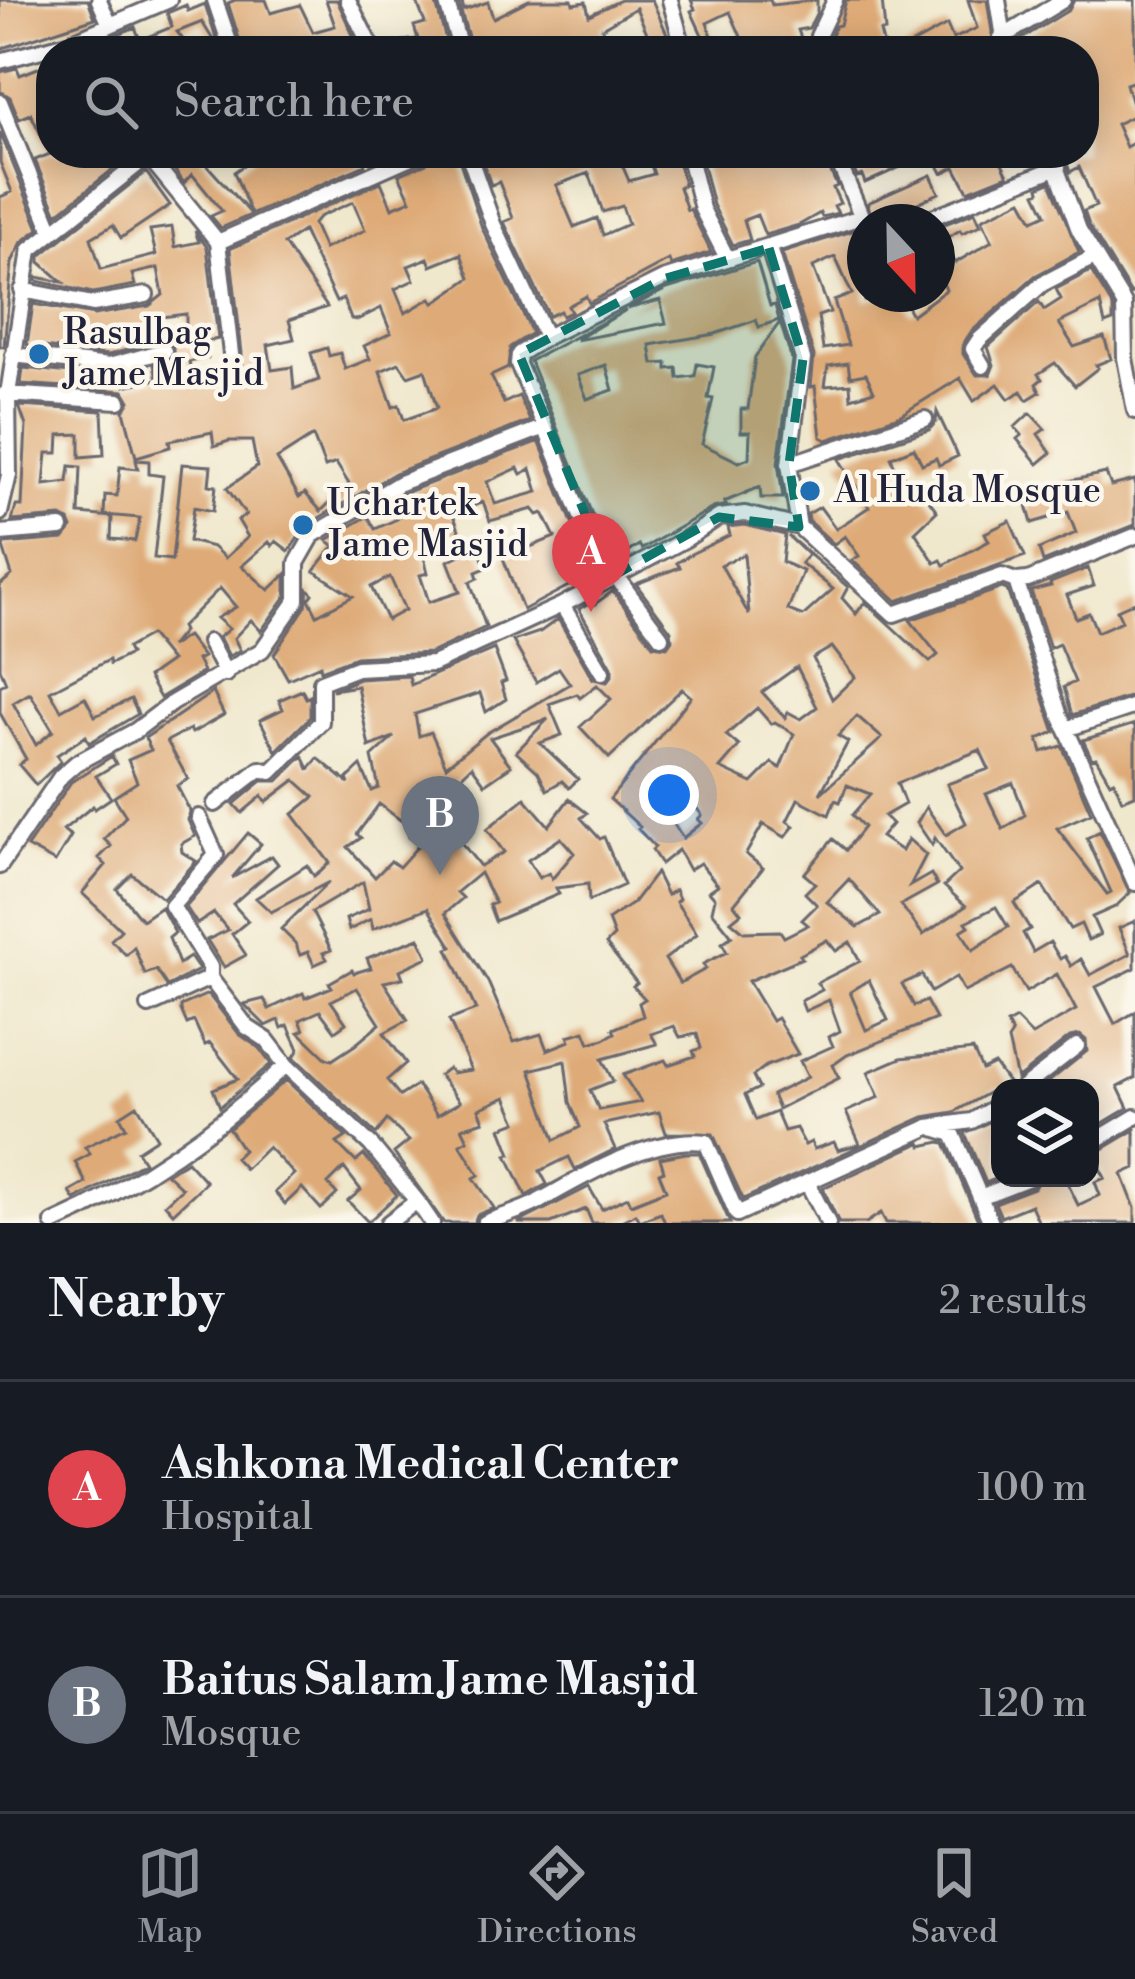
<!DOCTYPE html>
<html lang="en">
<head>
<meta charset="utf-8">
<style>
  :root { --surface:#171b24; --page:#20242c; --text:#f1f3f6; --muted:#9ea1a6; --line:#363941; --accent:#8c9099 }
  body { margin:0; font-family:"Libre Bodoni",serif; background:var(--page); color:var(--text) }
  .controls { position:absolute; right:36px; bottom:36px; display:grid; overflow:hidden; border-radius:24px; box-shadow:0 6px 30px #0003 }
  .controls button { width:108px; height:108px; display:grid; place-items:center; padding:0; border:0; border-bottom:3px solid var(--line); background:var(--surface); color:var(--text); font:60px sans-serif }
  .compass { position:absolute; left:847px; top:204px; width:108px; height:108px; border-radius:50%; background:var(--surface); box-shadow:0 6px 30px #0003; rotate:158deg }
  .you { position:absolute; left:669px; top:795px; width:42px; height:42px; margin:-30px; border:9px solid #fff; border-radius:50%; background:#1a73e8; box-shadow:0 0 0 18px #1a73e833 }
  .badge { display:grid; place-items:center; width:78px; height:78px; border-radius:50%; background:var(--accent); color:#fff; font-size:39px; font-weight:700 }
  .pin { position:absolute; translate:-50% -99px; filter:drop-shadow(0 3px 6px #0008) }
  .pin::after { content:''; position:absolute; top:63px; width:42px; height:36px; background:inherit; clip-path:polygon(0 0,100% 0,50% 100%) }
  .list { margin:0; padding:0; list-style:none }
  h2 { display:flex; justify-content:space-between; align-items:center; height:156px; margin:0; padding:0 48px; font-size:51px }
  h2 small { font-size:39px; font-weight:400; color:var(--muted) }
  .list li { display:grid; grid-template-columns:78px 1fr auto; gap:36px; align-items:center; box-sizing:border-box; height:216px; padding:0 48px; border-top:3px solid var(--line) }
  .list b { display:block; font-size:45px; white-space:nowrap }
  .list p { margin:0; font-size:39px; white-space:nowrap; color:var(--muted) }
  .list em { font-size:39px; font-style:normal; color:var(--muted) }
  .icon { flex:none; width:66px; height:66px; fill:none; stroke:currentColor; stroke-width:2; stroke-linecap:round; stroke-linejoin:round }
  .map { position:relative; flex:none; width:1135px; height:1223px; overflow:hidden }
  .search { position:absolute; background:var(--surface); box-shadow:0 6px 30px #0003; left:36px; right:36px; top:36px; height:132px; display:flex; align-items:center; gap:30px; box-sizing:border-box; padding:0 42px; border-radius:48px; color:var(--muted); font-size:45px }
  .sheet { height:588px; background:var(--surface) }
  nav { display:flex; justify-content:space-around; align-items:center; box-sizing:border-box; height:168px; border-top:3px solid var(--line); background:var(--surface); font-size:33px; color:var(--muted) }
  nav a { display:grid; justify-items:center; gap:6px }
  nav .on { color:var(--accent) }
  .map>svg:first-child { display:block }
</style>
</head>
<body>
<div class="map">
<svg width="1135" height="1223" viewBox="0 0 1135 1223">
  <rect width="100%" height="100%" fill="#fbf7ec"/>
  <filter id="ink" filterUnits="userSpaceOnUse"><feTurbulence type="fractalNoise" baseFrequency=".00833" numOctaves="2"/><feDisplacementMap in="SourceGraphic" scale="24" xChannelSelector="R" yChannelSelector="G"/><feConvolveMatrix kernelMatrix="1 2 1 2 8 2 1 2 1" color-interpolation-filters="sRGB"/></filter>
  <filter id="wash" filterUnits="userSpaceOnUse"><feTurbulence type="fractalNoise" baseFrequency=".004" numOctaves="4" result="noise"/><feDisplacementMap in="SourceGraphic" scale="48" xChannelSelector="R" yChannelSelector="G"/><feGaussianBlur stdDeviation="2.7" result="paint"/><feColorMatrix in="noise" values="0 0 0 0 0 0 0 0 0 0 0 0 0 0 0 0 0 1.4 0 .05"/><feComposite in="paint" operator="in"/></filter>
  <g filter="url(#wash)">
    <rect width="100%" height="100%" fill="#f0e8cd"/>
    <g id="blocks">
      <!-- building -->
      <path fill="#deaa77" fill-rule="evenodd" d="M0,0H88L95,18L0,49Z
        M235,0H266L271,13L300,5L313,32L335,26L326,0H337L360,51H243L228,3Z
        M416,0H435L449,51H384L382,44L418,39L414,26L425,23Z
        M529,0H572L573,4L586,2L589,15L621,0H652L667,34L655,51L636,8L602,28L605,51H472L459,4L462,3L464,10L488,2L493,18Z
        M691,0H770L772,5L817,0V12L809,28L798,30L806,51H719L743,41L730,12L707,23L718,51H684L701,42L703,37L691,11L695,9Z
        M846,0H882L885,31L880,32L885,51H838L831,36L835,26L840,25Z
        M968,0H987L995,51H899L947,25L953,39L977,28Z
        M1074,0H1135V81L1126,84L1135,115L1116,124L1126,147L1135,142V292L1131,294L1089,225L1084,211L1096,206L1079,167L1070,172L1064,155L1084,153V51H1017L1016,42L1069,10Z
        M205,4L220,51L202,22L177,32L192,51H78L135,27L140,40L172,27L167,13L186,5L188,11Z
        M51,63V154L131,155L57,214L35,160L50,154L31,114L19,119L10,97L0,91V72L17,68L20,75Z
        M0,132L39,229L22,242L12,262L4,347L0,346V197L12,192L0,162Z
        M163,153H196L251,214L234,172L261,153H361L365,165L221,228L211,216L222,211L192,174L184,183Z
        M432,153H457L482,228L532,333L510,347L508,368L491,376L504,403L519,396L530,421L395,473L307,525L289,551L276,541L272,546L269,542L242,566L269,590L286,574V596L261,631L251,620L234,638L240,650L229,656L219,637L229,629L217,618L236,607L220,588L181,627L183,631L170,647L187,636L203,657L197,660L203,672L160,698L148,677L171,661L150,635L127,648L130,654L110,664L109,660L50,691L61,710L85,697L95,716L131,699L138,714L89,743L86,736L57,755L61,761L36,785L19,765L26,759L0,713V686L6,683L0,668V585L12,575L3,547L4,544L63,539L72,528L69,521L61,517L12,521L16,506H22L26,426L19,406L102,411L104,455L80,457V434L59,435L58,453H47L44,485L68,482L70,466L81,467L79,514L112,517L111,539L135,541L140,518L104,515L105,495L117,496L120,467L138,469L136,460L149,461V474L163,476L154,558L172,560L182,464L211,466L209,485L216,486L213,511L194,507L189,541L213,547L225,558L248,537L238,520L246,515L227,488L257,467L252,441H229L214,446L212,432L169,441L170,447L136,457L124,411L130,401L124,391L21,384L23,368L108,377L123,374L125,386L157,379L154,365L173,358V344L186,341V314L161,317L164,340L108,355L27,345L33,304L94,315L149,306L163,295L158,268L132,274L135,285L93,293L37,281V277L63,282L40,262V256L146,172L170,205L121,238L113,225L91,238L101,269L156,255L150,230L172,227L175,247L199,242L195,231L207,247L218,339L205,342L208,358L189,362L194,383L241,376L242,353L230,249L381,182L392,208L411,200L399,175L426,163ZM353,202L365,230L324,249L313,224L319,217ZM303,231L336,302L343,299L351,319L357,320L381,308L391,333L364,346L370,359L345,369L340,353L329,356L327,348L311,353L319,380L294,389L292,367L272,370L268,345L294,339L289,320L327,307L284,244ZM461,254L470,278L434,303L431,298L405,313L395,289L414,280L408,266L428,258L431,266ZM399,363L408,376L425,370L437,408L404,420L399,405L393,407L380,371ZM313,436L325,467L336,463L349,484L321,511L305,493L299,497L277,459ZM30,693L53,731L36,745L13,703Z
        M499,153H516L520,164L553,153H617L629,181L654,174L647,153H676L684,185L679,187L687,210L690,209L711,252L671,265L669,260L589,303L586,296L568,306L571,312L562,316L560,311L549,316L504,222L513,218L499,182L491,185L483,163L501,157ZM589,173L603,212L622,206L628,224L603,235L597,218L574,227L556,185Z
        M700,153H733L737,163L761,153H822L837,186L833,188L840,203L834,206L838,213L822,217L820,213L799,225L765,235L757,215L744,220L750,240L733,245L713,205Z
        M855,153H871L873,157L882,153H997L1008,175L968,191L955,167L942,173L932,153L865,183L862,175L857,177L852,164L859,161Z
        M931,175L939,193L913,205L915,212L909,222H872L868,203Z
        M1050,182L1079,252L1035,276L971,332L963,344V354L977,375H990L994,365L988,347L1039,302L1044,310L1061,299L1056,289L1091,271L1113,307V321L1105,324L1100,303L1059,323L1074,347L1104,337L1111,359L1096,365L1098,368L1075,386L1055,363L1038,374L1042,379L1036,384L1040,392L1027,400L1021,391L1009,399L998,384L974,401L960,378L899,416L827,440L821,437L815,386L811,387L814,356L782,253L865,227V239L854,243L865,270V301L900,294L912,315L946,290L937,268V227L975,212L981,225L962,233L960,230L939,243L955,263L992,241L982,219L1022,200L1033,220L1046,214L1036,193L1040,191L1039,187ZM835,257L852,294L834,301L848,345L823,349L818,316L830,312L813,267ZM848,363L850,377L866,374L874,391L851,398L850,384L825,386L828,366Z
        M757,262L770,306L775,305L779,320L759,327L756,320L715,334L650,345L653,364L667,363V369L677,368L678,378L695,376L697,364L714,367L708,398L713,399L702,444L739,462L749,458L750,432H741V409H748L755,357L780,322L792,360L778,463L783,498H761L760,487L724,502L726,505L713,508L642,549L639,545L617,559L602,539L530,361L626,310L576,340L666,323L660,300L627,309L667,289ZM606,365L613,390L587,399L578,375Z
        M937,412L958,456L939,465L936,458L922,464L914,448L891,457L900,480L904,477L916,497L923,492L937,511L915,532L935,563L941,560L944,565L989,541L985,533L1010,521L1025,556L897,601L852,560L859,556L845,536L834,544L809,521L808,514L820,507L836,529L869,507L839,459L929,430L936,422Z
        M1030,413L1045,429L1038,434L1051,453L1038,464L1017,439L1022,435L1015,427Z
        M539,441L583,550L597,571L523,610L503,558L555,537L543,513L538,515L533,509L490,521L483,502L453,514L461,535L422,549L428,573L420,575L429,602L460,592L448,561L478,547L486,568L476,572L478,578L470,582L486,627L430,653L356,657L321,670L320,665L288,679L274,654L306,606L308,589L313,594L309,599L317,615L353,596L314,571L334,546L327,540L368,516L375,529L397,519L390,502L405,493ZM518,468L521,474L531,469L538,492L495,504L487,482ZM390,577L405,610L387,620L371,587Z
        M1106,473L1111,486L1135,480V525L1043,562L1039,549L1076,533L1068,512L1032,523L1023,491Z
        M744,525L785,535L782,562L803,571L788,610L803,616L833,589L801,563L808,555L788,536L848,587L842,598L856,614L865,602L930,662L938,655L910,620L1002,588L1007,590L1055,732L1038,739L1042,752L1062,746L1091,813L1057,828L1107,894L1111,892L1087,838L1100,831L1130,893L1115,907L1092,917L1100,935L1088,940L1081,924L1070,929L1042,885L1014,903L1030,929L1023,933L1033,952L1050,942L1060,959L1065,956L1071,966L1081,959L1090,975L1130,954L1119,928L1135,921V968L1096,987L1115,1024L1135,1012V1078L1118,1087L1128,1108L1098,1126L1090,1111V1088H1041L1087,1051L1086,1040L1080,1035L1070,1037L1017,1079L1008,1040L1012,1034L1007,1024L1016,1019L1032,1035L1076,1010L1057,974L1026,992L1012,968L964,992L956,977L931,992L922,975L902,984L914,1006L926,1001L936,1019L847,1055L833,1065L839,1078L778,1109L772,1095L808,1077L800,1061L833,1046L829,1037L840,1031L829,1000L805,1011L801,1001L822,990L817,983L860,961L850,942L836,951L827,940L800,955L802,958L748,981L772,1021L777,1018L798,1054L766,1066L753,1076L759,1088L745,1095L756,1120L776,1112L784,1131L796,1128L805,1145L811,1142L814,1149L834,1142L838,1150L860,1144L846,1112L879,1097L868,1072L901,1058L973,1050L982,1070L994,1064L1012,1088H997L954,1112L924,1117L743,1199L713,1134L666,1133L659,1112L604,1124L615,1149L575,1169L569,1157L540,1171L547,1184L526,1196L507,1155L511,1154L501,1128L517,1122L506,1097L479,1109L484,1121L462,1128L468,1140L460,1144L479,1175L474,1178L494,1208L477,1215L474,1223H444L394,1153L409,1141L387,1120L376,1134L294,1057L299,1049L288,1025L282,1028L279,1020L266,1026L244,1004L264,999L269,1009L303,993L305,998L332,987L329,983L352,970L354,973L371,968L367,958L419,938L428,957L400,970L403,978L384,982L408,1020L384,1033L406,1063L387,1080L400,1096L417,1085L437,1115L460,1102L439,1075L448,1068L452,1073L471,1070L449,1020L476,1010L448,949L452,947L428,908L373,929L371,919L349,930L346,919L369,909L363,882L312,912L331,950L323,953L327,959L314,965L308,952L300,955L295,943L281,929L329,882L271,912L256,898L307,865L314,876L330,863L293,814L314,797L295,780L266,802L262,796L242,813L234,804L262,781H278L303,756L309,769L318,758L349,784L347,779L361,766L372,791L379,788L372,757L394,737L369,747L357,686L332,690L359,679L409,676L411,685L494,649L506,681L501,683L506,699L486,712L480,693L415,714L419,736L431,732L446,766L487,733L570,684L559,668L536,682L513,641L540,632L558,619L593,679L607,682L612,676V667L579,609L589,603L592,606L613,591L653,645L667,647L672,640L671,631L636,584L680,567L677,563L691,554L730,535L728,527ZM744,554L749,615L721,565ZM832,647L855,677L832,699L813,658ZM797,667L817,707L801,719L788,712L785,718L762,692ZM597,685L611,699L580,727L609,758L682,689L691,697L610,799L640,827L638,829L655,847L652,850L661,864L678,850L689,870L700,863L718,885L709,891L715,898L712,911L732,936L722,943L727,952L703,964L706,969L680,983L665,959L697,934L676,902L679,899L675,890L667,895L656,873L633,903L608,920L614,936L606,944L637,983L633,986L645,999L639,1003L643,1016L613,1029L615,1033L604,1039L590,1043L585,1031L568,1036L570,1041L547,1050L541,1034L514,1042L488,982L445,913L463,898L457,892L480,873L495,903L489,905L495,921L559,894L556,888L588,884L589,901L624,885L604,837L600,839L581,818L587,813L569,799L549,826L525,798L487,829L504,852L480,866L460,841L474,830L452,806L440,817L419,800L444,777L450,787L472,766L485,784L511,766L490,738L548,719L516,752L538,772L547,790L562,781L569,788L578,779L540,743L562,735L549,704L577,694L580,698ZM757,708L771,724L775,722L794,734L780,768L772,763L752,783L720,768L739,746L726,735ZM857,716L882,738L820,794L848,742L838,736ZM980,750L989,769L947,784L966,823L946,835L926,807L917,823L932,845L935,838L959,872L944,886L966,906L923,935L901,905L937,885L931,874L910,886L926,855L908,839L902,851L881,837L892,824L884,816L905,804L897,783ZM1013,783L1025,815L1003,829L986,794ZM847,785L870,794L852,815L864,827L846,850L833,839L804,874L815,883L805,893L817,905L802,920L808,925L784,937L780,931L744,932L731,921L741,913L734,904L763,868L746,854L763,824L785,837L794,826L787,821L798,799L829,815L835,800L840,802ZM683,790L702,815L698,819L702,823L683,838L664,810ZM379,804L415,831L409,837L419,845L399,867L391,861L375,877L348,847L361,838L357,834ZM561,838L574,853L552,879L549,873L539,878L528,860ZM849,879L880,915L858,927L827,902ZM996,907L1008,927L973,950L961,931L969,926L966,922ZM869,980L888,1020L866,1030L850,992ZM357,988L380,1024L355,1045L332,1060L326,1058L299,1032L304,1030L300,1020L320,1011L335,1031L346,1023L331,1001ZM674,1026L680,1037L697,1034L701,1048L693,1051L695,1056L668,1065L665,1060L623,1075L641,1102L599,1110L590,1090L613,1081L602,1059L657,1044L651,1034ZM565,1061L570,1102L580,1127L555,1140L530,1070Z
        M1088,568L1094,586L1067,595L1076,618L1089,613L1097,632L1122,621L1117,610L1135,602V695L1072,715L1064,687L1075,682L1059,644L1050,648L1031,591L1051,586L1050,583Z
        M302,690L306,698L310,696V717L276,751L260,720L283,709L279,700Z
        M213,692L224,715L192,733L190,729L167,741L188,779L177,786L190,811L188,820L195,836L181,844L182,852L196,861L163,899L132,874L117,889L142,920L161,907L175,933L169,938L179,964L190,957L199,970L167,986L156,970L145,974L134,947L126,955L111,940L121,930L82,893L106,865L99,858L111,846L104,839L126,816L114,797L137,782L128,760L151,750L145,738Z
        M1135,724V795L1122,800L1114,780L1110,782L1096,758L1092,759L1083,740Z
        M112,756L116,764L96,776L111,798L95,809L93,806L63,830L71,836L55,862L27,847L71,782Z
        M248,833L261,844L232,878L272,856L278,864L233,904L248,921L232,934L246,955L224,967L207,940L228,930L214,913L197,924L186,907Z
        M208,994L239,1034L259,1048L271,1064L220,1107L213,1089L238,1079L210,1043L205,1045L194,1021L187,1024L181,1010V1006Z
        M286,1080L346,1137L337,1143L356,1162L364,1155L397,1195L368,1222L348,1201L361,1190L344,1168L328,1184L337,1194L321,1209L302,1188L285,1204L275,1192L294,1174L268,1147L245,1169L235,1158L243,1150L229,1129Z
        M137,1105L157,1138L137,1151L144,1162L75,1200L70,1192L86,1183L75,1162L90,1154L85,1147L126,1127L120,1116Z
        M1000,1117V1177L986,1183L965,1133Z
        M1135,1130V1168L1122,1174L1135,1208V1223H1039L1031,1205L1001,1217L995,1203L1034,1188L1040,1178H1054L1056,1182L1065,1178L1078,1205L1100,1195L1095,1182L1105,1178L1093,1155Z
        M940,1142L945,1143L979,1223H886L881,1213L866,1223H839L823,1188L920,1143L922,1146Z
        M686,1153H699L730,1223H665L661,1213L640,1221L636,1214L617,1223H592L586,1209L551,1223H518L589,1187L602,1209L628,1197L631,1204L666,1190L659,1173L664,1171L660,1158Z
        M187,1161L206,1182L173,1213L165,1204L182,1188L167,1174Z"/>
    </g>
  </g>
  <g filter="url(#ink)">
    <use href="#blocks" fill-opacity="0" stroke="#6a676e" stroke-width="3"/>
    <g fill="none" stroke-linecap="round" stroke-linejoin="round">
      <!-- minor casing -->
      <g stroke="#6a676e" stroke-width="20">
        <path id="minor" d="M99,0L110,25
          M215,0L232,51
          M348,0L373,51
          M446,0L461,51
          M998,0L1006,51
          M1001,38L1063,0
          M670,51L680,36L670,0
          M820,51L818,36L835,0
          M0,61L68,43L169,0
          M0,102L52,231
          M468,153L493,224L546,337
          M688,153L702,209L726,256
          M835,153L860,213L858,218
          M1051,153L1079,230L1124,304L1125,358L1135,411
          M149,157L218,242L231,354
          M920,222L1058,167
          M218,242L420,153
          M769,248L803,359L789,464L799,527
          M22,290L93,304L146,295
          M13,355L109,366L164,351
          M983,366L973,349L979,340L1042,284L1094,257
          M5,394L119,401
          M545,427L593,546L604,556L611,577
          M789,464L925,419
          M0,513L9,475L8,394L30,250L152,153
          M0,533L61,528
          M615,575L661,637
          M1016,581L1059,713L1135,883
          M562,605L602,672
          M209,642L226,674
          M1066,729L1135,706
          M215,804L260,769L271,772L321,722V682L357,668L433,664L562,605L686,539L719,517L745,514L799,527L894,614L1002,576L1016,581L1028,580L1135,536
          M199,817L216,855L172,906L210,967V978
          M0,866L61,776L76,763L135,731L172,703L262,650L297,600V563L313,535L400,483L545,427L518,364L519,354L546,337L663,279L858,218
          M286,1065L371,1145L417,1201L388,1223
          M1023,1088L1077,1046
          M934,1128L953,1134L980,1197L1029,1178
          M1090,1144L1135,1117
          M807,1182L828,1223
          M980,1197L991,1223
          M417,1201L432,1223
          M53,1223C138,1186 219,1129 286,1065L267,1040L247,1027L210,978L149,1006
          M485,1223C502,1216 522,1211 538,1202C583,1176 653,1135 706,1142L737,1214L929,1127L972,1121L1000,1104"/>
      </g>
      <!-- minor -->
      <use href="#minor" stroke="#fff" stroke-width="14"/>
    </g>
  </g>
  <!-- marked area -->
  <path fill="#0f766e" fill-opacity="0.2" stroke="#0f766e" stroke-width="9" stroke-dasharray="24 15" stroke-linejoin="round" d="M769,248L803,359L789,464L799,527L719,517L611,577L519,354L663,279Z"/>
  <!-- markers -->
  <g fill="#1f6fb2" stroke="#fbf7ec" stroke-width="4.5">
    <circle cx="39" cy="354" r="12"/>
    <circle cx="810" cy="491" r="12"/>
    <circle cx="303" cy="525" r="12"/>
  </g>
  <g text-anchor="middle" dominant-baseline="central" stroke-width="9" stroke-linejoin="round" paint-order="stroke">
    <!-- poi labels -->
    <g font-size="36" fill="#22223b" stroke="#fbf7ec" text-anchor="start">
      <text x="63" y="333">Rasulbag<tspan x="63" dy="41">Jame Masjid</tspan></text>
      <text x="834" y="491">Al Huda Mosque</text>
      <text x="327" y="504">Uchartek<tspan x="327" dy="41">Jame Masjid</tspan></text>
    </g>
  </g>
</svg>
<div class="controls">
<button><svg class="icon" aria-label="layers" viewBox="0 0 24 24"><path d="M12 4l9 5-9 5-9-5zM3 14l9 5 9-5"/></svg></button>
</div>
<svg class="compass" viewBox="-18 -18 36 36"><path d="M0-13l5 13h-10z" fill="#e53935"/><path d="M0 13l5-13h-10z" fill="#9ea1a6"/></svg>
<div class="you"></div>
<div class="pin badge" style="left:591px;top:612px;background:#e0444e">A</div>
<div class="pin badge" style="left:440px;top:875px;background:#6b7280">B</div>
<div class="search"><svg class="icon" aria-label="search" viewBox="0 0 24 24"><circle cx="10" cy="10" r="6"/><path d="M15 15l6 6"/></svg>Search here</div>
</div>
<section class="sheet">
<h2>Nearby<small>2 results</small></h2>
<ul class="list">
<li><span class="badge" style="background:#e0444e">A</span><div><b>Ashkona Medical Center</b><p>Hospital</p></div><em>100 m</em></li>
<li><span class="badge" style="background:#6b7280">B</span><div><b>Baitus Salam Jame Masjid</b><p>Mosque</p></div><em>120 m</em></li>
</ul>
</section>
<nav>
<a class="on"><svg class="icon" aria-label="map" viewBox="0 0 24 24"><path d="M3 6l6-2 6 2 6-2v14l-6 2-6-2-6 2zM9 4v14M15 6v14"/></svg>Map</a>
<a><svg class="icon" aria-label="directions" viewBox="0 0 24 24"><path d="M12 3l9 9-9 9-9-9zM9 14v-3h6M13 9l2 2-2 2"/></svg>Directions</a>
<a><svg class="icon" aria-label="saved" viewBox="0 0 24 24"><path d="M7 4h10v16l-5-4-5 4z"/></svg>Saved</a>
</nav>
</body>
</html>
